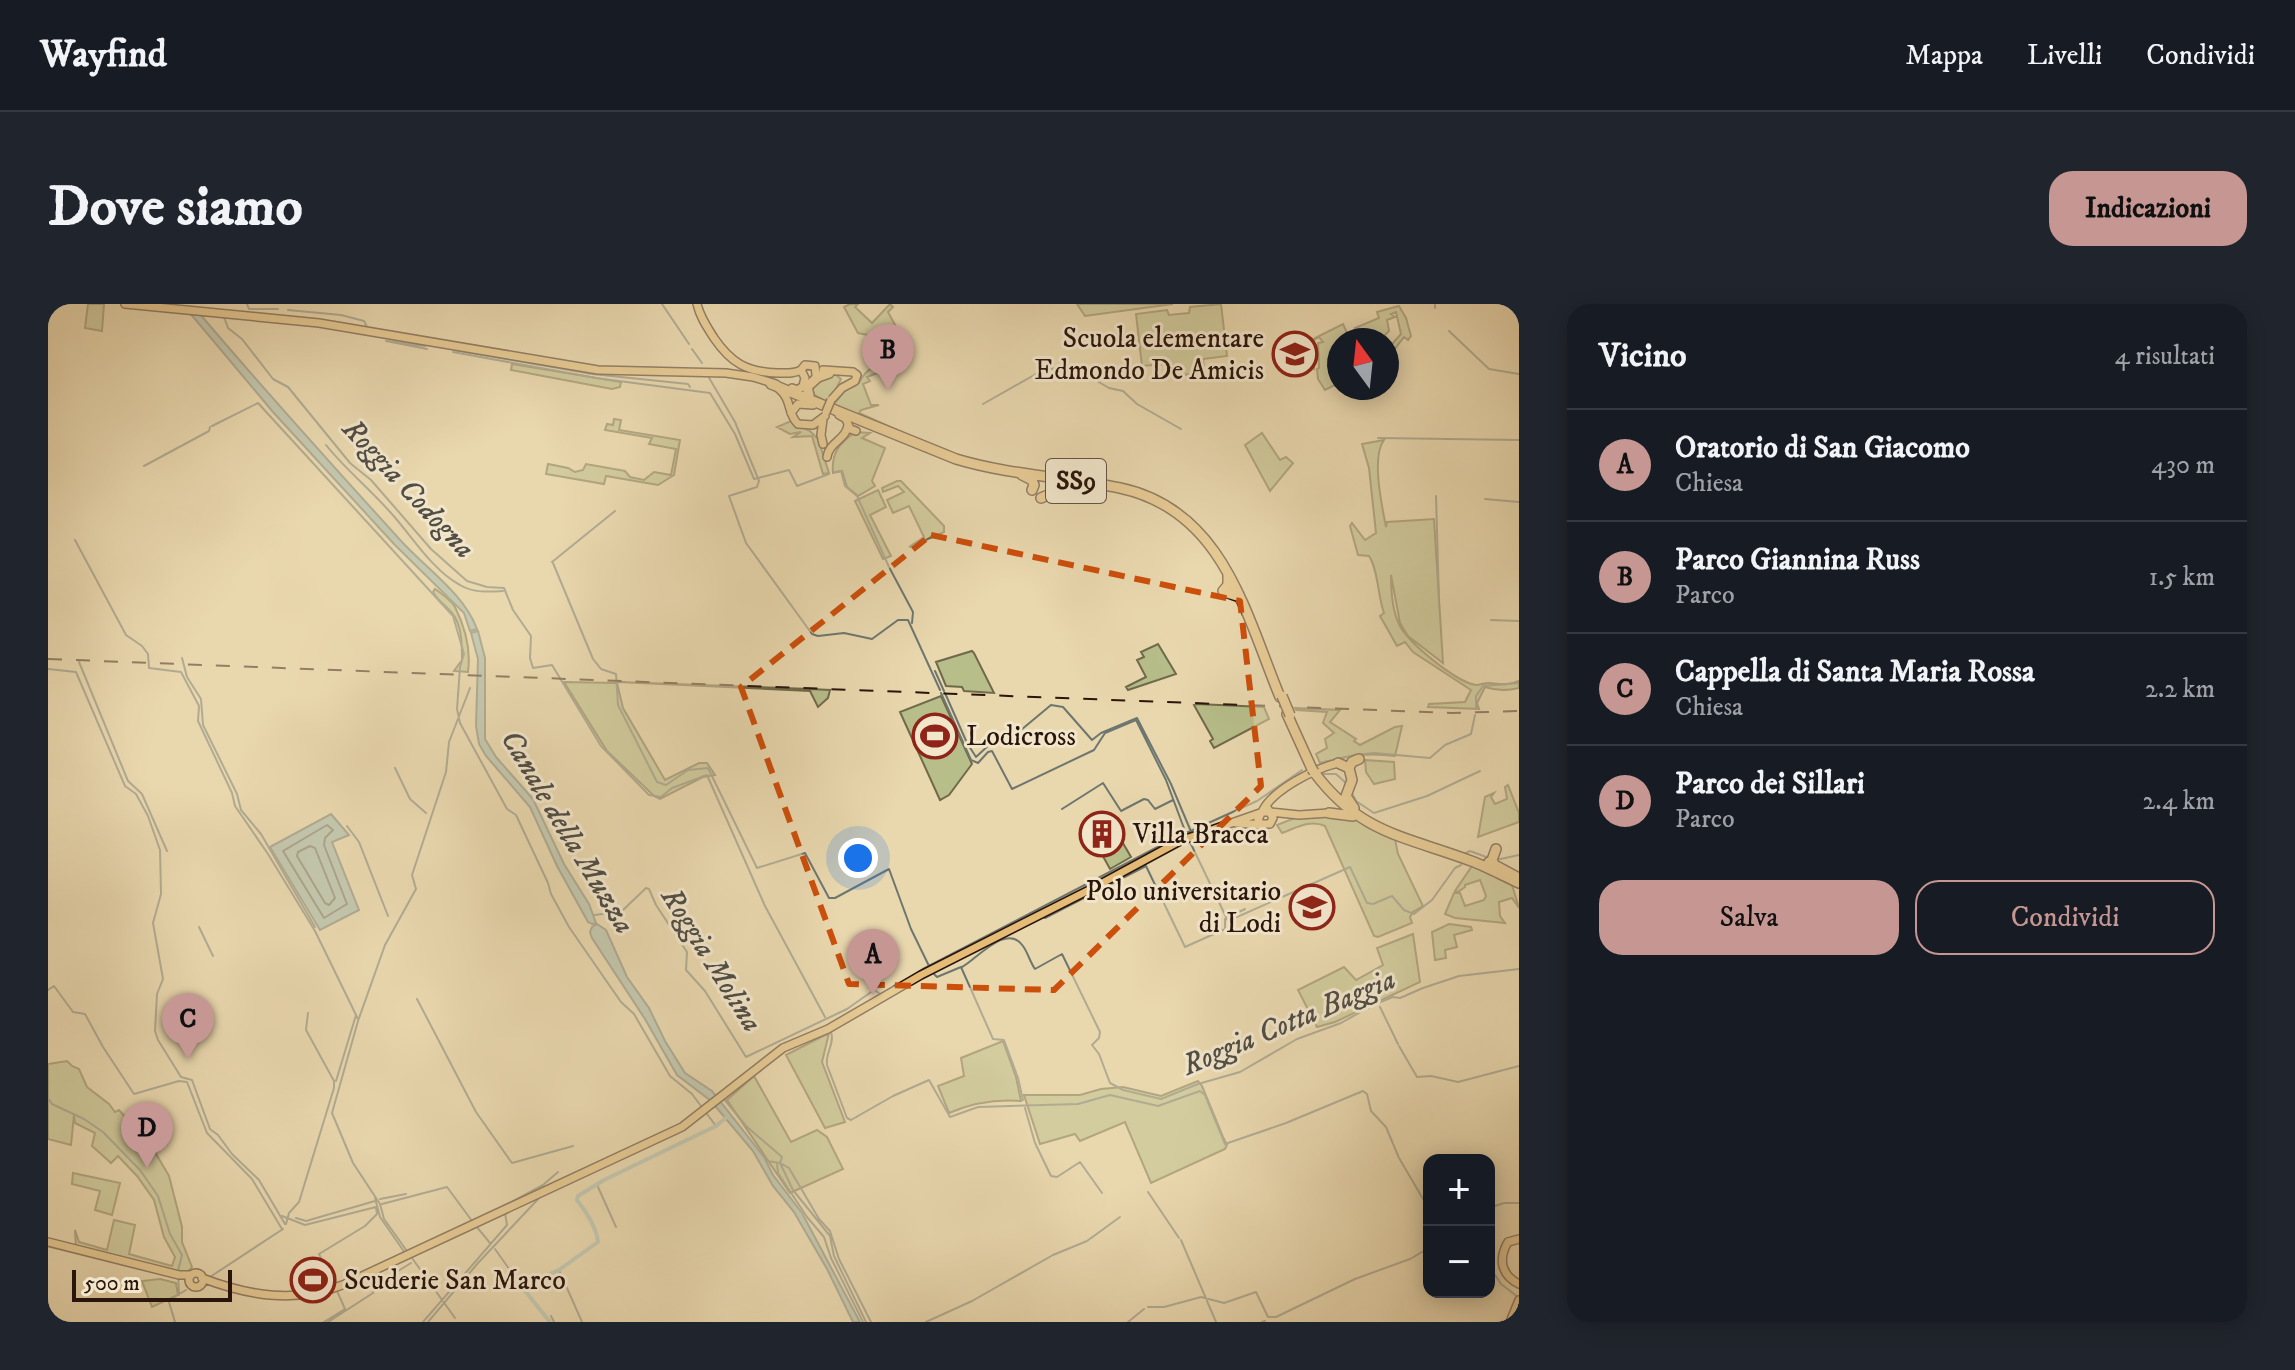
<!DOCTYPE html>
<html lang="it">
<head>
<meta charset="utf-8">
<style>
  :root { --surface:#171b24; --page:#20242c; --text:#f1f3f6; --muted:#9ea1a6; --line:#363941; --accent:#c59692 }
  body { margin:0; font-family:"IM FELL DW Pica",serif; background:var(--page); color:var(--text) }
  .controls { position:absolute; right:24px; bottom:24px; display:grid; overflow:hidden; border-radius:16px; box-shadow:0 4px 20px #0003 }
  .controls button { width:72px; height:72px; display:grid; place-items:center; padding:0; border:0; border-bottom:2px solid var(--line); background:var(--surface); color:var(--text); font:40px sans-serif }
  .compass { position:absolute; left:1279px; top:24px; width:72px; height:72px; border-radius:50%; background:var(--surface); box-shadow:0 4px 20px #0003; rotate:345deg }
  .scale { position:absolute; left:24px; bottom:20px; width:160px; box-sizing:border-box; padding-left:8px; border:4px solid #2a150c; border-top:0; font-size:22px; line-height:28px; white-space:nowrap; color:#2a150c; -webkit-text-stroke:6px #f1e5ca; paint-order:stroke }
  .you { position:absolute; left:810px; top:554px; width:28px; height:28px; margin:-20px; border:6px solid #fff; border-radius:50%; background:#1a73e8; box-shadow:0 0 0 12px #1a73e833 }
  .badge { display:grid; place-items:center; width:52px; height:52px; border-radius:50%; background:var(--accent); color:#111; font-size:26px; font-weight:700 }
  .pin { position:absolute; translate:-50% -66px; filter:drop-shadow(0 2px 4px #0008) }
  .pin::after { content:''; position:absolute; top:42px; width:28px; height:24px; background:inherit; clip-path:polygon(0 0,100% 0,50% 100%) }
  .list { margin:0; padding:0; list-style:none }
  h2 { display:flex; justify-content:space-between; align-items:center; height:104px; margin:0; padding:0 32px; font-size:34px }
  h2 small { font-size:26px; font-weight:400; color:var(--muted) }
  .list li { display:grid; grid-template-columns:52px 1fr auto; gap:24px; align-items:center; box-sizing:border-box; height:112px; padding:0 32px; border-top:2px solid var(--line) }
  .list b { display:block; font-size:30px; white-space:nowrap }
  .list p { margin:0; font-size:26px; white-space:nowrap; color:var(--muted) }
  .list em { font-size:26px; font-style:normal; color:var(--muted) }
  .actions { display:flex; gap:16px; padding:24px 32px }
  .actions a { flex:1; padding:18px 0; border:2px solid var(--accent); border-radius:24px; text-align:center; font-size:28px; color:var(--accent) }
  .actions .main { background:var(--accent); color:#111 }
  .map { position:relative; flex:none; width:1471px; height:1018px; overflow:hidden; border-radius:24px }
  header { display:flex; align-items:center; gap:48px; box-sizing:border-box; height:112px; padding:0 40px; background:var(--surface); border-bottom:2px solid var(--line) }
  header strong { font-size:38px }
  nav { display:flex; gap:44px; margin-inline-start:auto; font-size:28px }
  .intro { display:flex; align-items:center; justify-content:space-between; box-sizing:border-box; height:192px; padding:0 48px }
  h1 { margin:0; font-size:56px }
  .button { padding:20px 36px; border-radius:24px; background:var(--accent); color:#111; font-size:28px; font-weight:700 }
  main { display:flex; gap:48px; padding:0 48px }
  aside { flex:1; background:var(--surface); border-radius:24px; box-shadow:0 4px 20px #0003 }
  .map>svg:first-child { display:block }
</style>
</head>
<body>
<header>
<strong>Wayfind</strong>
<nav><a>Mappa</a><a>Livelli</a><a>Condividi</a></nav>
</header>
<div class="intro"><h1>Dove siamo</h1><a class="button">Indicazioni</a></div>
<main>
<div class="map">
<svg width="1471" height="1018" viewBox="0 0 1471 1018">
  <rect width="100%" height="100%" fill="#e9d7ae"/>
  <filter id="stains"><feTurbulence type="fractalNoise" baseFrequency=".0025" numOctaves="4"/><feColorMatrix values="0 0 0 0 .2 0 0 0 0 .09 0 0 0 0 .02 0 0 0 .5 -.17"/></filter>
  <radialGradient id="worn" r=".72"><stop offset=".6" stop-color="#630" stop-opacity="0"/><stop offset="1" stop-color="#630" stop-opacity=".3"/></radialGradient>
  <!-- green -->
  <path fill="#b7be8a" stroke="#706a4b" stroke-width="2" d="M40,0H56L54,27L37,24Z
    M802,0H810L807,3L824,19L842,0L845,3L840,8L847,21L839,26V29L825,32L810,29L796,3Z
    M1029,0H1125L1037,12Z
    M1173,0L1179,52L1155,55L1156,63L1151,65V69L1127,72L1126,68H1121L1119,60L1094,62L1088,10L1119,6L1121,11L1141,9L1142,3Z
    M1351,2L1358,14L1363,32L1360,36L1356,33L1339,55V46L1353,30L1348,8L1343,10L1347,13L1339,16L1341,27L1332,36H1314L1318,32L1316,29L1310,34L1307,24L1331,14L1329,8Z
    M1295,20L1299,29L1291,34V79L1277,86L1270,75L1269,65L1271,64L1270,39L1275,38L1271,33L1266,36V44L1261,45V53H1266V66L1259,53L1257,39Z
    M837,57L841,68L838,69L837,66L819,73L822,77L815,80L823,101H831L813,106L811,109L867,134L785,101L801,82L811,79C816,68 826,61 837,57Z
    M464,60L573,78L572,83L564,85L463,66Z
    M776,71H788L793,75L781,99L761,88Z
    M566,115L573,116L571,126L632,136L626,171L610,181L558,172L556,180L498,170L500,160L520,164L527,168L535,166L538,160L577,167L582,173L596,176L606,168L623,171L628,145L601,140L604,134L557,126L559,120L565,121Z
    M743,117L762,127L770,135L781,169L775,170L764,132L745,133L753,128L742,130L729,123Z
    M808,128L822,129L814,134L837,144L824,177L827,182L810,192L799,183L794,167L785,169C783,149 792,138 808,128Z
    M1214,129L1232,156L1238,153L1245,159L1222,187L1197,141Z
    M1336,136C1323,153 1334,202 1338,223L1339,218L1386,215L1395,359L1360,332L1352,319L1343,271C1343,285 1344,306 1351,320C1359,338 1408,378 1428,381C1432,381 1436,379 1441,379C1452,380 1460,382 1471,377V384C1459,387 1449,387 1437,383L1429,399L1431,405L1380,403L1381,400L1417,398L1423,386L1365,348L1357,338L1349,342L1332,312L1336,309C1330,293 1330,265 1321,252L1310,251L1302,222L1304,219L1317,236L1328,229L1321,164L1314,140Z
    M849,177H853L896,222V228L861,243L876,233L861,202L845,209L839,196L856,188L850,182L835,188L834,184Z
    M830,186L838,203L822,211L843,252L835,255L807,197Z
    M387,285C394,290 403,296 407,303C417,323 423,346 420,368L406,367L414,356C414,341 414,321 404,309C397,301 390,297 385,288Z
    M1110,340L1128,370L1080,386L1078,383L1098,373L1089,356L1096,353L1093,348Z
    M924,347L926,349L946,389L916,387L914,383L898,382L888,358Z
    M516,378L569,379L575,404L617,476L651,459H659L667,471L655,473L612,495L606,492L559,447Z
    M570,378L762,385L782,386L780,394L770,403L762,387Z
    M893,392L924,460L901,491L892,496L852,408Z
    M1149,400L1216,403L1221,415L1166,444L1162,437L1165,435L1146,401Z
    M1247,404L1292,406L1282,418L1308,435L1306,437L1312,441L1347,423L1354,422L1347,452C1320,448 1299,452 1272,459L1268,450L1279,444L1277,435L1286,429L1275,419L1279,408L1248,406Z
    M1317,456L1346,458L1347,475L1326,480L1318,468Z
    M1460,481L1471,509V518L1430,533L1437,493L1446,489L1443,493L1447,500L1459,495L1457,483Z
    M1282,510L1306,514L1347,535L1350,550L1375,602L1365,608L1362,613L1364,619L1330,633L1326,632L1277,522C1262,515 1248,524 1234,529L1229,521L1252,512Z
    M1051,533L1057,540L1072,534L1083,553L1062,565L1046,536Z
    M1424,562L1464,581L1471,604L1464,594L1451,598L1452,612L1457,619L1407,614L1397,610L1406,589H1412L1417,602L1436,596L1438,592L1432,576L1417,581V583L1410,588L1407,587Z
    M1401,620L1423,623L1424,626L1406,631L1409,643L1397,646L1398,654L1387,656L1384,628Z
    M1365,630L1372,678L1287,718L1269,723L1250,686L1296,663L1308,676L1335,661L1329,644Z
    M781,729L774,758L797,818L777,824L738,751Z
    M955,737L968,773L973,797C948,795 924,799 901,809L890,782L916,772L913,754Z
    M19,757L24,762L31,765L39,783L61,800L67,808L71,806L104,843L121,872L134,923V938L144,963L139,969L28,943L27,926L31,938L59,946L66,916L87,921L81,950L124,962L127,953L116,933L106,896L89,872L70,852L63,859L44,842L47,829L27,819L26,811L23,841L0,835V760Z
    M706,772L743,838L769,826L779,833L795,865L742,889L679,796Z
    M1150,777L1154,782L1175,833L1179,841L1177,845L1103,879L1077,818L1032,837L1027,830L992,840L976,791H1032L1053,785L1075,783L1113,792Z
    M25,869L72,879L64,911L47,906L52,887L24,880Z
    M274,959L286,983L253,990L246,969Z
    M112,975L128,979L130,991L104,1003L94,977Z"/>
  <!-- water -->
  <path fill="#99b8b2" stroke="#6d7770" stroke-width="2" d="M141,8L151,9C217,87 285,162 354,238C379,265 416,290 429,325L422,327L416,309L346,240L225,108Z
    M430,327L437,354V435L448,453L485,495L516,560L541,600L548,619L544,620L540,618L509,562L482,503L438,452L431,440L428,422L430,355L423,329Z
    M283,510L301,531L284,538L311,606L272,626L222,543Z
    M549,620L558,626L579,673L601,704L617,737L637,769L664,787L716,853L725,871L754,909L812,1018H805L779,965L746,908L725,882L705,847L663,797L629,771L597,715L544,634L542,628L544,623Z"/>
  <g fill="none" stroke-linecap="round" stroke-linejoin="round">
    <!-- shore -->
    <path stroke="#62665f" stroke-width="2" d="M279,521L285,526L277,534L276,541L299,600L276,614L235,547Z
      M262,542L267,544L287,594L281,601L277,599L249,552L250,548Z"/>
    <!-- stream -->
    <path stroke="#6d7770" stroke-width="2" d="M199,0L201,5H230
      M614,0L641,40
      M1387,0V4
      M240,6L293,11L316,17L320,25
      M176,13L180,24L194,35L225,75L240,83L302,159L323,176L383,245L419,277L439,283L456,284L465,306L483,332L482,354L485,364L504,361L553,442L601,491L613,493L624,484L659,471L717,602L777,713
      M1401,27L1441,65L1471,70
      M338,37L379,45
      M340,37L377,42
      M644,45L654,59
      M407,46L544,70L640,80L642,83
      M405,48L548,74L662,89L687,130L706,175L741,166L749,182L781,170
      M660,72L687,118L711,177L709,183L681,192L698,239L764,330L770,332L796,329L824,335L850,316H860L892,386
      M935,100L995,66L1023,62L1061,84L1075,87L1089,100L1133,125
      M164,122L210,99L405,312L416,350L412,363L409,405L412,419L459,505L468,511L500,579L503,590L521,623L573,698L586,710L622,772L644,790L668,822
      M1330,134L1471,136
      M278,141C298,166 322,185 343,209C364,232 384,266 412,281C425,289 441,288 455,287
      M96,162L161,127L162,123
      M787,168L793,167L797,182L809,192L841,263L865,308L864,319
      M1388,192L1391,295
      M1437,195L1471,198
      M27,236L78,331L94,342L100,350L101,364L133,368L151,402L150,417L184,489L187,502L220,550L267,627L310,715
      M504,258L567,207
      M505,259L545,355L553,365L568,370L570,401L609,478L618,481L640,466L660,464L709,564L757,549L781,594H787L841,565L863,625L881,662
      M1443,316L1471,317
      M134,354L139,373L153,395L155,421L189,490L193,506L213,530L267,623
      M31,358L80,477L94,490L119,547
      M0,365L28,368L77,482L88,490L100,512L112,546L113,590L105,619L115,675L109,690L107,727L110,736L133,773L144,776L162,825L170,831L184,850L211,876L237,920
      M887,367L896,387
      M893,389L923,456L930,459L940,448L944,447L964,485L1046,446L1057,429L1088,416L1118,476L1137,527
      M897,389L919,439L928,453L942,440L973,426L1003,401L1015,403L1044,436L1053,429L1089,414L1123,480L1144,530
      M1428,405V392L1435,382L1471,379
      M1272,459L1307,451L1326,449L1382,454L1397,441L1423,430L1427,411
      M347,464L362,495L378,509
      M1275,470H1288L1298,479
      M1304,489L1308,497L1326,509L1379,492L1432,467
      M1014,505L1055,479L1073,507L1096,495L1100,496L1107,505L1125,496
      M299,522L311,538L340,612
      M1147,535L1197,524
      M1142,538L1180,617L1302,563L1319,599L1325,600L1344,592L1356,606L1366,610L1384,596L1407,564L1413,561
      M1418,549L1422,547L1441,554
      M1448,556L1471,551
      M547,611L574,607L598,584L601,585L608,601L639,648L638,666L657,687L698,753L799,705L826,686L834,691
      M997,614L1098,562L1137,643L1177,625V615L1197,605
      M151,623L165,652
      M914,663C928,656 959,618 975,642C980,649 982,658 987,665L1014,650L1052,728L1051,734L1044,741L1051,750L1062,779L1075,786L1113,795L1150,780L1192,768L1249,735L1293,719L1325,701L1345,693L1352,694L1375,684L1411,672L1471,665
      M884,668L889,673L913,663L945,735L956,736L970,774L975,796
      M0,686L6,682L25,708L37,710L55,743L86,790L131,777L139,778L159,829L204,875L234,925
      M839,687L875,665L1125,535L1209,497L1254,466
      M369,695L428,808L464,859L525,842
      M1332,703L1350,740
      M783,728C787,740 777,749 779,761L799,814L803,816L845,792L881,776L902,813L930,803L1030,800L1062,791L1110,802L1152,787L1157,791L1177,840L1238,819L1315,787L1319,790L1323,807L1338,823L1351,854L1381,905
      M1351,742L1369,773L1383,772L1410,778L1471,762
      M288,777L308,711
      M0,794L4,800L36,815L55,828L92,866L110,892L122,930L134,951L130,967L131,991
      M676,795L698,822L734,853L732,859L745,886L782,932L786,952L818,1018
      M977,804L987,839L1003,872L1009,873L1032,858L1054,889
      M719,857L732,859L741,864L771,915L782,927L791,955L823,1018
      M729,859L730,869L759,913L776,933L783,954L815,1018
      M550,883L568,923
      M1100,888L1131,934
      M327,894L332,913L357,949
      M332,895L358,890
      M334,900L399,883L424,917
      M454,903L495,881L510,868
      M1441,904L1456,899H1471
      M234,912L257,921L328,903L329,910L317,922L271,950L285,980
      M248,914L258,917L327,897
      M238,920L241,909L251,898L286,784V777L258,726L260,709
      M428,922L442,939
      M1133,936L1168,1018
      M447,945L474,983
      M1441,962L1453,980L1470,993
      M511,966L534,1018
      M162,973L235,925
      M121,996L138,986
      M121,998L127,1018
      M1100,1003H1116L1153,993L1176,999L1208,988L1220,1013H1228L1307,975L1362,955L1381,944
      M503,1012L506,1018
      M407,1014L336,915L332,900L305,859L284,809L310,717L337,641L368,585L364,571L398,468L401,438L422,384
      M276,1018L297,1005L289,987
      M280,1018L325,989L326,982L363,959
      M375,1018L459,921L457,909
      M380,1018L430,959L492,893
      M878,1018L924,997L1005,951L1039,937L1072,913
      M1080,1018L1096,1005
      M1214,1018L1217,1017"/>
    <!-- canal -->
    <path stroke="#99b8b2" stroke-width="4" d="M502,1018L474,983L511,966L550,938C549,925 538,907 529,896L530,892L556,876L668,822L680,812"/>
    <!-- major casing -->
    <g stroke="#2a150c" stroke-width="10">
      <path id="major" d="M77,0L271,19L550,66L678,69L705,73L728,80
        M649,0C652,13 659,23 666,34C683,59 699,68 729,69C738,69 746,70 753,66
        M775,66L805,68L809,71L807,77L794,84L785,94
        M744,84L750,86L755,82L757,74L753,66L757,61L767,62L768,71
        M731,85C744,95 739,110 750,120L765,121L777,112
        M743,109L750,100L765,101
        M791,111L798,115L802,125L808,127
        M775,140L773,131L775,115
        M779,153C781,138 798,136 800,121
        M1214,508C1224,486 1266,465 1290,459
        M1222,508L1251,511L1281,509
        M1213,509L1210,516L1213,520H1222L1225,514L1220,505
        M1188,519L1215,521
        M1471,935L1460,938C1450,955 1453,971 1471,980
        M0,938L131,971H143
        M141 976a7 7 0 1 1 14 0a7 7 0 1 1-14 0Z
        M154,974C201,992 249,1000 297,980L634,823L735,744L780,725L873,671L1045,584L1132,537L1215,508H1221
        M1462,1018L1471,996"/>
    </g>
    <!-- highway casing -->
    <g stroke="#2a150c" stroke-width="12">
      <path id="highway" d="M723,80L908,155C961,171 1018,173 1072,184C1175,206 1197,308 1232,393
        M761,91L759,83L770,73L781,69
        M974,171L984,176L986,181L984,186
        M993,194L1026,180
        M1180,271V281L1175,287L1189,292
        M1239,410L1264,465
        M1290,459L1301,464
        M1301,464L1304,476L1298,492L1306,504
        M1301,464L1304,458L1311,455
        M1266,468C1313,531 1358,532 1426,558C1441,564 1456,572 1471,579
        M1281,509L1305,512
        M1441,558L1471,574
        M1446,560L1444,556L1448,545"/>
    </g>
    <!-- major -->
    <use href="#major" stroke="#e4bc77" stroke-width="7"/>
    <!-- highway -->
    <use href="#highway" stroke="#e4bc77" stroke-width="9"/>
    <!-- rail -->
    <path stroke="#2a150c" stroke-width="2" stroke-dasharray="14 14" stroke-linecap="butt" d="M0,355L1404,409L1471,407"/>
    <!-- major-bridge casing -->
    <g stroke="#2a150c" stroke-width="10" stroke-linecap="butt">
      <path id="major-bridge" d="M778,108L783,96"/>
    </g>
    <!-- highway-bridge casing -->
    <g stroke="#2a150c" stroke-width="12" stroke-linecap="butt">
      <path id="highway-bridge" d="M1234,392L1242,411
        M1264,465L1266,468"/>
    </g>
    <!-- major-bridge -->
    <use href="#major-bridge" stroke="#e4bc77" stroke-width="7"/>
    <!-- highway-bridge -->
    <use href="#highway-bridge" stroke="#e4bc77" stroke-width="9"/>
  </g>
  <!-- marked area -->
  <path d="M0 0H1471V1018H0ZM883,231L1192,297L1213,482L1006,686L801,680L693,383Z" fill="#e9d7ae" fill-opacity=".55" fill-rule="evenodd"/>
  <path fill="none" stroke="#cc4f0c" stroke-width="6" stroke-dasharray="16 10" stroke-linejoin="round" d="M883,231L1192,297L1213,482L1006,686L801,680L693,383Z"/>
  <!-- icons -->
  <defs>
    <g id="school-ring" transform="scale(2.3)"><circle r="9.5" fill="#f1e5ca" stroke="#8f2418" stroke-width="1.5"/><path d="M0-5L7-2L0 1L-7-2ZM-4 1L0 2.5L4 1V4Q0 6-4 4Z" fill="#8f2418"/></g>
    <g id="stadium-ring" transform="scale(2.3)"><circle r="9.5" fill="#f1e5ca" stroke="#8f2418" stroke-width="1.5"/><path d="M0-5a6.5 5 0 1 0 0 10a6.5 5 0 1 0 0-10ZM-3.5-1.8h7v3.6h-7Z" fill="#8f2418"/></g>
    <g id="building-ring" transform="scale(2.3)"><circle r="9.5" fill="#f1e5ca" stroke="#8f2418" stroke-width="1.5"/><path d="M-4-6H4V6H1V3H-1V6H-4ZM-2.5-4.3h1.7v1.8h-1.7ZM.8-4.3h1.7v1.8H.8ZM-2.5-1h1.7V.8h-1.7ZM.8-1h1.7V.8H.8Z" fill="#8f2418"/></g>
    <g id="university-ring" transform="scale(2.3)"><circle r="9.5" fill="#f1e5ca" stroke="#8f2418" stroke-width="1.5"/><path d="M0-5L7-2L0 1L-7-2ZM-4 1L0 2.5L4 1V4Q0 6-4 4Z" fill="#8f2418"/></g>
  </defs>
  <g fill-rule="evenodd">
    <use href="#school-ring" x="1247" y="50"/>
    <use href="#stadium-ring" x="887" y="432"/>
    <use href="#building-ring" x="1054" y="530"/>
    <use href="#university-ring" x="1264" y="603"/>
    <use href="#stadium-ring" x="265" y="976"/>
  </g>
  <g text-anchor="middle" dominant-baseline="central" stroke-width="6" stroke-linejoin="round" paint-order="stroke">
    <!-- shield labels -->
    <rect fill="#f1e5ca" stroke="#665345" stroke-width="2" x="998" y="155" width="60" height="44" rx="6"/>
    <g font-size="26" font-weight="bold" fill="#2a150c">
      <text x="1028" y="177">SS9</text>
    </g>
    <!-- poi labels -->
    <g font-size="28" fill="#2a150c" stroke="#f1e5ca" text-anchor="start">
      <text x="1216" y="34" text-anchor="end">Scuola elementare<tspan x="1216" dy="32">Edmondo De Amicis</tspan></text>
      <text x="918" y="432">Lodicross</text>
      <text x="1085" y="530">Villa Bracca</text>
      <text x="1233" y="587" text-anchor="end">Polo universitario<tspan x="1233" dy="32">di Lodi</tspan></text>
      <text x="296" y="976">Scuderie San Marco</text>
    </g>
    <!-- water labels -->
    <g font-size="30" font-style="italic" fill="#514e46" stroke="#f1e5ca">
      <text transform="translate(360 185) rotate(47)">Roggia Codogna</text>
      <text transform="translate(519 528) rotate(59)">Canale della Muzza</text>
      <text transform="translate(663 656) rotate(58)">Roggia Molina</text>
      <text transform="translate(1241 719) rotate(-23)">Roggia Cotta Baggia</text>
    </g>
  </g>
  <rect width="100%" height="100%" filter="url(#stains)"/>
  <rect width="100%" height="100%" fill="url(#worn)"/>
</svg>
<div class="controls">
<button>+</button>
<button>−</button>
</div>
<svg class="compass" viewBox="-18 -18 36 36"><path d="M0-13l5 13h-10z" fill="#e53935"/><path d="M0 13l5-13h-10z" fill="#9ea1a6"/></svg>
<div class="scale">500 m</div>
<div class="you"></div>
<div class="pin badge" style="left:825px;top:691px">A</div>
<div class="pin badge" style="left:840px;top:86px">B</div>
<div class="pin badge" style="left:140px;top:755px">C</div>
<div class="pin badge" style="left:99px;top:864px">D</div>
</div>
<aside>
<h2>Vicino<small>4 risultati</small></h2>
<ul class="list">
<li><span class="badge">A</span><div><b>Oratorio di San Giacomo</b><p>Chiesa</p></div><em>430 m</em></li>
<li><span class="badge">B</span><div><b>Parco Giannina Russ</b><p>Parco</p></div><em>1.5 km</em></li>
<li><span class="badge">C</span><div><b>Cappella di Santa Maria Rossa</b><p>Chiesa</p></div><em>2.2 km</em></li>
<li><span class="badge">D</span><div><b>Parco dei Sillari</b><p>Parco</p></div><em>2.4 km</em></li>
</ul>
<div class="actions"><a class="main">Salva</a><a>Condividi</a></div>
</aside>
</main>
</body>
</html>
